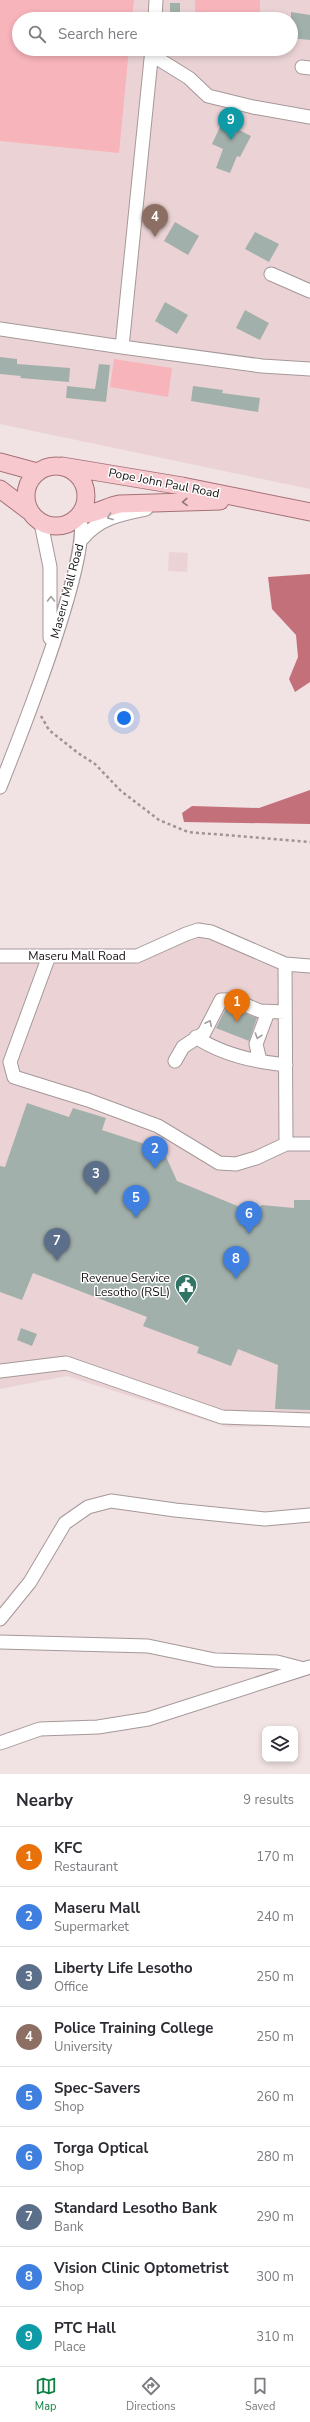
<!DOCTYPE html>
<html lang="en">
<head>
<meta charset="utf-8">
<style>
  :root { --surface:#fff; --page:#f2f2f3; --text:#2b2b33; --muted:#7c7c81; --line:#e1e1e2; --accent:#0b8043 }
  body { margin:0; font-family:"Nunito Sans",sans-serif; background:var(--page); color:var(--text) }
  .controls { position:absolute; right:12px; bottom:12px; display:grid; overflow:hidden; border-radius:8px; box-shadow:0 2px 6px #0003 }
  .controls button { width:36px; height:36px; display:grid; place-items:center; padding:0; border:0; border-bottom:1px solid var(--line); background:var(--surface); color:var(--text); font:20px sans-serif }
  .you { position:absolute; left:124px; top:718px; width:14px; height:14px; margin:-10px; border:3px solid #fff; border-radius:50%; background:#1a73e8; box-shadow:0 0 0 6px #1a73e833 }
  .badge { display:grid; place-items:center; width:26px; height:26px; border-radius:50%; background:var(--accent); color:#fff; font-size:13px; font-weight:700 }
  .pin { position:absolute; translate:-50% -33px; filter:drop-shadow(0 1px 2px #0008) }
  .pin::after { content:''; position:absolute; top:21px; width:14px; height:12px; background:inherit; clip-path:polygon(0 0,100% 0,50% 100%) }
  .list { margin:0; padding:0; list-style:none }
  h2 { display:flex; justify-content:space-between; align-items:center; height:52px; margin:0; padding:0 16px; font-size:17px }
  h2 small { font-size:13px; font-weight:400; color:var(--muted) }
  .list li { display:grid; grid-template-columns:26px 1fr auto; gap:12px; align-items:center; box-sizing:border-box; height:60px; padding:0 16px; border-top:1px solid var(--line) }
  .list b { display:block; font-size:15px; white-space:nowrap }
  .list p { margin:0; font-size:13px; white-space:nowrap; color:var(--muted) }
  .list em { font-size:13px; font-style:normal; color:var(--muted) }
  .icon { flex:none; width:22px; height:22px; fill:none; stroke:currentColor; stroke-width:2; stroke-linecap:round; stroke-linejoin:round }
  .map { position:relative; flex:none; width:310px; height:1774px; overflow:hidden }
  .search { position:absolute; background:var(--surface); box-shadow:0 2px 6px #0003; left:12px; right:12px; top:12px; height:44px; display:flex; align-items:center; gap:10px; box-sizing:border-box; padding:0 14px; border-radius:22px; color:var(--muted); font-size:15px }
  .sheet { height:592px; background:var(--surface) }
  nav { display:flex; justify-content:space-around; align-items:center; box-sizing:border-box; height:56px; border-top:1px solid var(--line); background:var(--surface); font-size:11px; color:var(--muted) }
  nav a { display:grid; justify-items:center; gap:2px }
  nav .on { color:var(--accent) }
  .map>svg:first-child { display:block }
</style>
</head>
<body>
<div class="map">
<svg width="310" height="1774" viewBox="0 0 310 1774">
  <rect width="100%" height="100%" fill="#f1e2e3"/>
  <!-- built -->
  <path fill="#ebd3d5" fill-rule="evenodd" d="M0,0H310V489L0,424ZM19,19H291V49H19Z
    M169,552L188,553L187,572L168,571Z
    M200,922L287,962L310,963V1426L227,1427L67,1376L0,1389V956L139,954Z"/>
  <!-- green -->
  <path fill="#f8b4bb" d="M0,0H134L132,19H19V49H129L119,153L0,141Z
    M195,0H260V19H195Z
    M194,49H259V54L194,52Z
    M114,359L172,368L168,397L110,387Z"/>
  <!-- water -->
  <path fill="#c4707b" d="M310,574V682L295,692L289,679L298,657L296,635L272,609L268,577Z
    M310,790V824L184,822L182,813L192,806L259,808Z"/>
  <!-- building -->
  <path fill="#a2b0ac" d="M170,3H180V19H170Z
    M291,12L310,15V40L291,38Z
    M220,127L235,134L237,129L251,136L240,157L237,156L230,173L216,168L223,149L212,144Z
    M175,222L199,236L188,255L164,241Z
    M255,232L279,244L269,262L245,249Z
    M165,302L188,315L177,334L155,321Z
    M245,310L269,323L260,340L236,328Z
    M0,357L17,359V364L70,368L69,382L20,378L21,376L0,374Z
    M99,364L110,365L106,402L66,398L67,386L95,389Z
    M193,386L223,390L222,393L260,398L258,412L191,401Z
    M226,1008H231L257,1018L249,1041L216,1028Z
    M27,1103L69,1117L73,1108L106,1118L102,1130L163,1150L177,1181L252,1212L262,1205L294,1208V1200H310V1410L275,1409L278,1365L238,1349L231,1366L197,1353L199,1347L143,1326L147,1317L33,1273L22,1300L0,1292V1166L5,1167Z
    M21,1328L37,1334L32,1346L17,1340Z"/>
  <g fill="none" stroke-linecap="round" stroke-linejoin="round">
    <!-- minor casing -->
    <g stroke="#a59899" stroke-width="15">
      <path id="minor" d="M155,19L156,0
        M152,55L189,78L208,96L253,107L310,117
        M302,67L310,68
        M271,274L310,291
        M0,329L122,347L152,49
        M122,347L262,366L310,369
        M41,523L50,567V638
        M82,539C99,518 121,514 146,509
        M0,787C17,744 95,550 79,516
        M0,956H137L186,934L198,930L211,932L285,964L310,966
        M49,956L10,1062L14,1077L88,1100L158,1126L219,1163L236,1164L256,1158L286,1144H310
        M285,964L286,1144
        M196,1037C221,1054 257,1062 286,1065
        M175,1061L183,1047L204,1033L221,1000H233L260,1011L285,1012
        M260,1061L256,1044L268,1012
        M0,1371L66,1363L222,1417L310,1420
        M0,1619L30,1582L65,1523L88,1507L111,1501L175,1510L265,1519L310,1515
        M0,1642L148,1646L215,1660L277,1662L304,1669
        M0,1743L40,1729L98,1727L148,1719L310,1667"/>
    </g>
    <!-- major casing -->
    <g stroke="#a57176" stroke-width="19">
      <path id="major" d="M0,462L37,472
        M26 496a30 30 0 1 1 60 0a30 30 0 1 1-60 0Z
        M62,466L182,486L310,512
        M0,489L29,511
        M80,514C93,516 107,506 120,504L220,501"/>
    </g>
    <!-- path -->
    <path stroke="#9f9495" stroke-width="2.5" stroke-dasharray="3 3" stroke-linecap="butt" d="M41,716L49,730L78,753L95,764L121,791L159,820L188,832L310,842"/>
    <!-- minor -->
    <use href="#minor" stroke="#fff" stroke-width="13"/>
    <!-- major -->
    <use href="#major" stroke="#f7c9ce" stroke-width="17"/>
  </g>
  <!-- one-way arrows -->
  <defs><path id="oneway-chevron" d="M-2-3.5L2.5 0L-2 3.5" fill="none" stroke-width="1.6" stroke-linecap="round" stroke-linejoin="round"/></defs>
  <use stroke="#917678" href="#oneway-chevron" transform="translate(185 502) rotate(177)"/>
  <g stroke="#a19f9f">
    <use href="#oneway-chevron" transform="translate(110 517) rotate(159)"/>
    <use href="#oneway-chevron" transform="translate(51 599) rotate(-90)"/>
    <use href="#oneway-chevron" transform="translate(209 1023) rotate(-63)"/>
    <use href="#oneway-chevron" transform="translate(258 1036) rotate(109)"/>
  </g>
  <!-- icons -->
  <defs>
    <g id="civic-pin" transform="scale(1.15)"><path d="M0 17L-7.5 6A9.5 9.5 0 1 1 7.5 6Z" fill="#327464" stroke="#fff"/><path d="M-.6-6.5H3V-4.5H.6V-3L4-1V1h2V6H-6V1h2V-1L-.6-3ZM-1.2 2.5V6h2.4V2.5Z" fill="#fff"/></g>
  </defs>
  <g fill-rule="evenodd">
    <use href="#civic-pin" x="186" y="1285"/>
  </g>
  <g text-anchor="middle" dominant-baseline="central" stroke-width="3" stroke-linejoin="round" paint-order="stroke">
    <!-- street labels -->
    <g font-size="12" fill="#151010" stroke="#fff">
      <text transform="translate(164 483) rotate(11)">Pope John Paul Road</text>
      <text transform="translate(67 591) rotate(-75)">Maseru Mall Road</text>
      <text x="77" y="956">Maseru Mall Road</text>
    </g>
    <!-- poi labels -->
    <g font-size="12" fill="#151010" stroke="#fff" text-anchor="end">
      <text x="170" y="1278">Revenue Service<tspan x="170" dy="14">Lesotho (RSL)</tspan></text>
    </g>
  </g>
</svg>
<div class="controls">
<button><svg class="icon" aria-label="layers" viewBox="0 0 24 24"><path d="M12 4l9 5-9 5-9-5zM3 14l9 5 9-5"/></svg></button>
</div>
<div class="you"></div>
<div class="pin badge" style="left:237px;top:1022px;background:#e8710a">1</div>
<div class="pin badge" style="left:155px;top:1169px;background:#3f7fe0">2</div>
<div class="pin badge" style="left:96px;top:1194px;background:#5c6f8a">3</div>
<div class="pin badge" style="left:155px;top:237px;background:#8d6e63">4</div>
<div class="pin badge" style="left:136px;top:1218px;background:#3f7fe0">5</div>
<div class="pin badge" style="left:249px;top:1234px;background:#3f7fe0">6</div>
<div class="pin badge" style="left:57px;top:1261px;background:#5c6f8a">7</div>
<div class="pin badge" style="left:236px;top:1279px;background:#3f7fe0">8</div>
<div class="pin badge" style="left:231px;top:140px;background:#0f9aa8">9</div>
<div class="search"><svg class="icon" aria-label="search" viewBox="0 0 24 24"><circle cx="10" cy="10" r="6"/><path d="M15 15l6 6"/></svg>Search here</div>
</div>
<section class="sheet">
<h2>Nearby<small>9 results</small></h2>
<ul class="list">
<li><span class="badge" style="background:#e8710a">1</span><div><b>KFC</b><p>Restaurant</p></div><em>170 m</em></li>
<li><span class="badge" style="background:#3f7fe0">2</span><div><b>Maseru Mall</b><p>Supermarket</p></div><em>240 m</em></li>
<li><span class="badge" style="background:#5c6f8a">3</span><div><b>Liberty Life Lesotho</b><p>Office</p></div><em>250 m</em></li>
<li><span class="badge" style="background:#8d6e63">4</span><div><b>Police Training College</b><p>University</p></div><em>250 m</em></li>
<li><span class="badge" style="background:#3f7fe0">5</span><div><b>Spec-Savers</b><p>Shop</p></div><em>260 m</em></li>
<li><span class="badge" style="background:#3f7fe0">6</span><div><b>Torga Optical</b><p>Shop</p></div><em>280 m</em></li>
<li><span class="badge" style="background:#5c6f8a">7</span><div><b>Standard Lesotho Bank</b><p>Bank</p></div><em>290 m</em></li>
<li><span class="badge" style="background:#3f7fe0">8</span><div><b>Vision Clinic Optometrist</b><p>Shop</p></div><em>300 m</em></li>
<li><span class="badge" style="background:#0f9aa8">9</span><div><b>PTC Hall</b><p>Place</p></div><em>310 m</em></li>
</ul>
</section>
<nav>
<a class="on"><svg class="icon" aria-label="map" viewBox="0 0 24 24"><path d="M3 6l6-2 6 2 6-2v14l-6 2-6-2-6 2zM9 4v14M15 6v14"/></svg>Map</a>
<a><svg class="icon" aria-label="directions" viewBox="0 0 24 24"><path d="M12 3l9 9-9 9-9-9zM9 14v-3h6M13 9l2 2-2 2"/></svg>Directions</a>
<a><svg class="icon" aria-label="saved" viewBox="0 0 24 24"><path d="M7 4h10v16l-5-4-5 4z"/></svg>Saved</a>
</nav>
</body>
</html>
